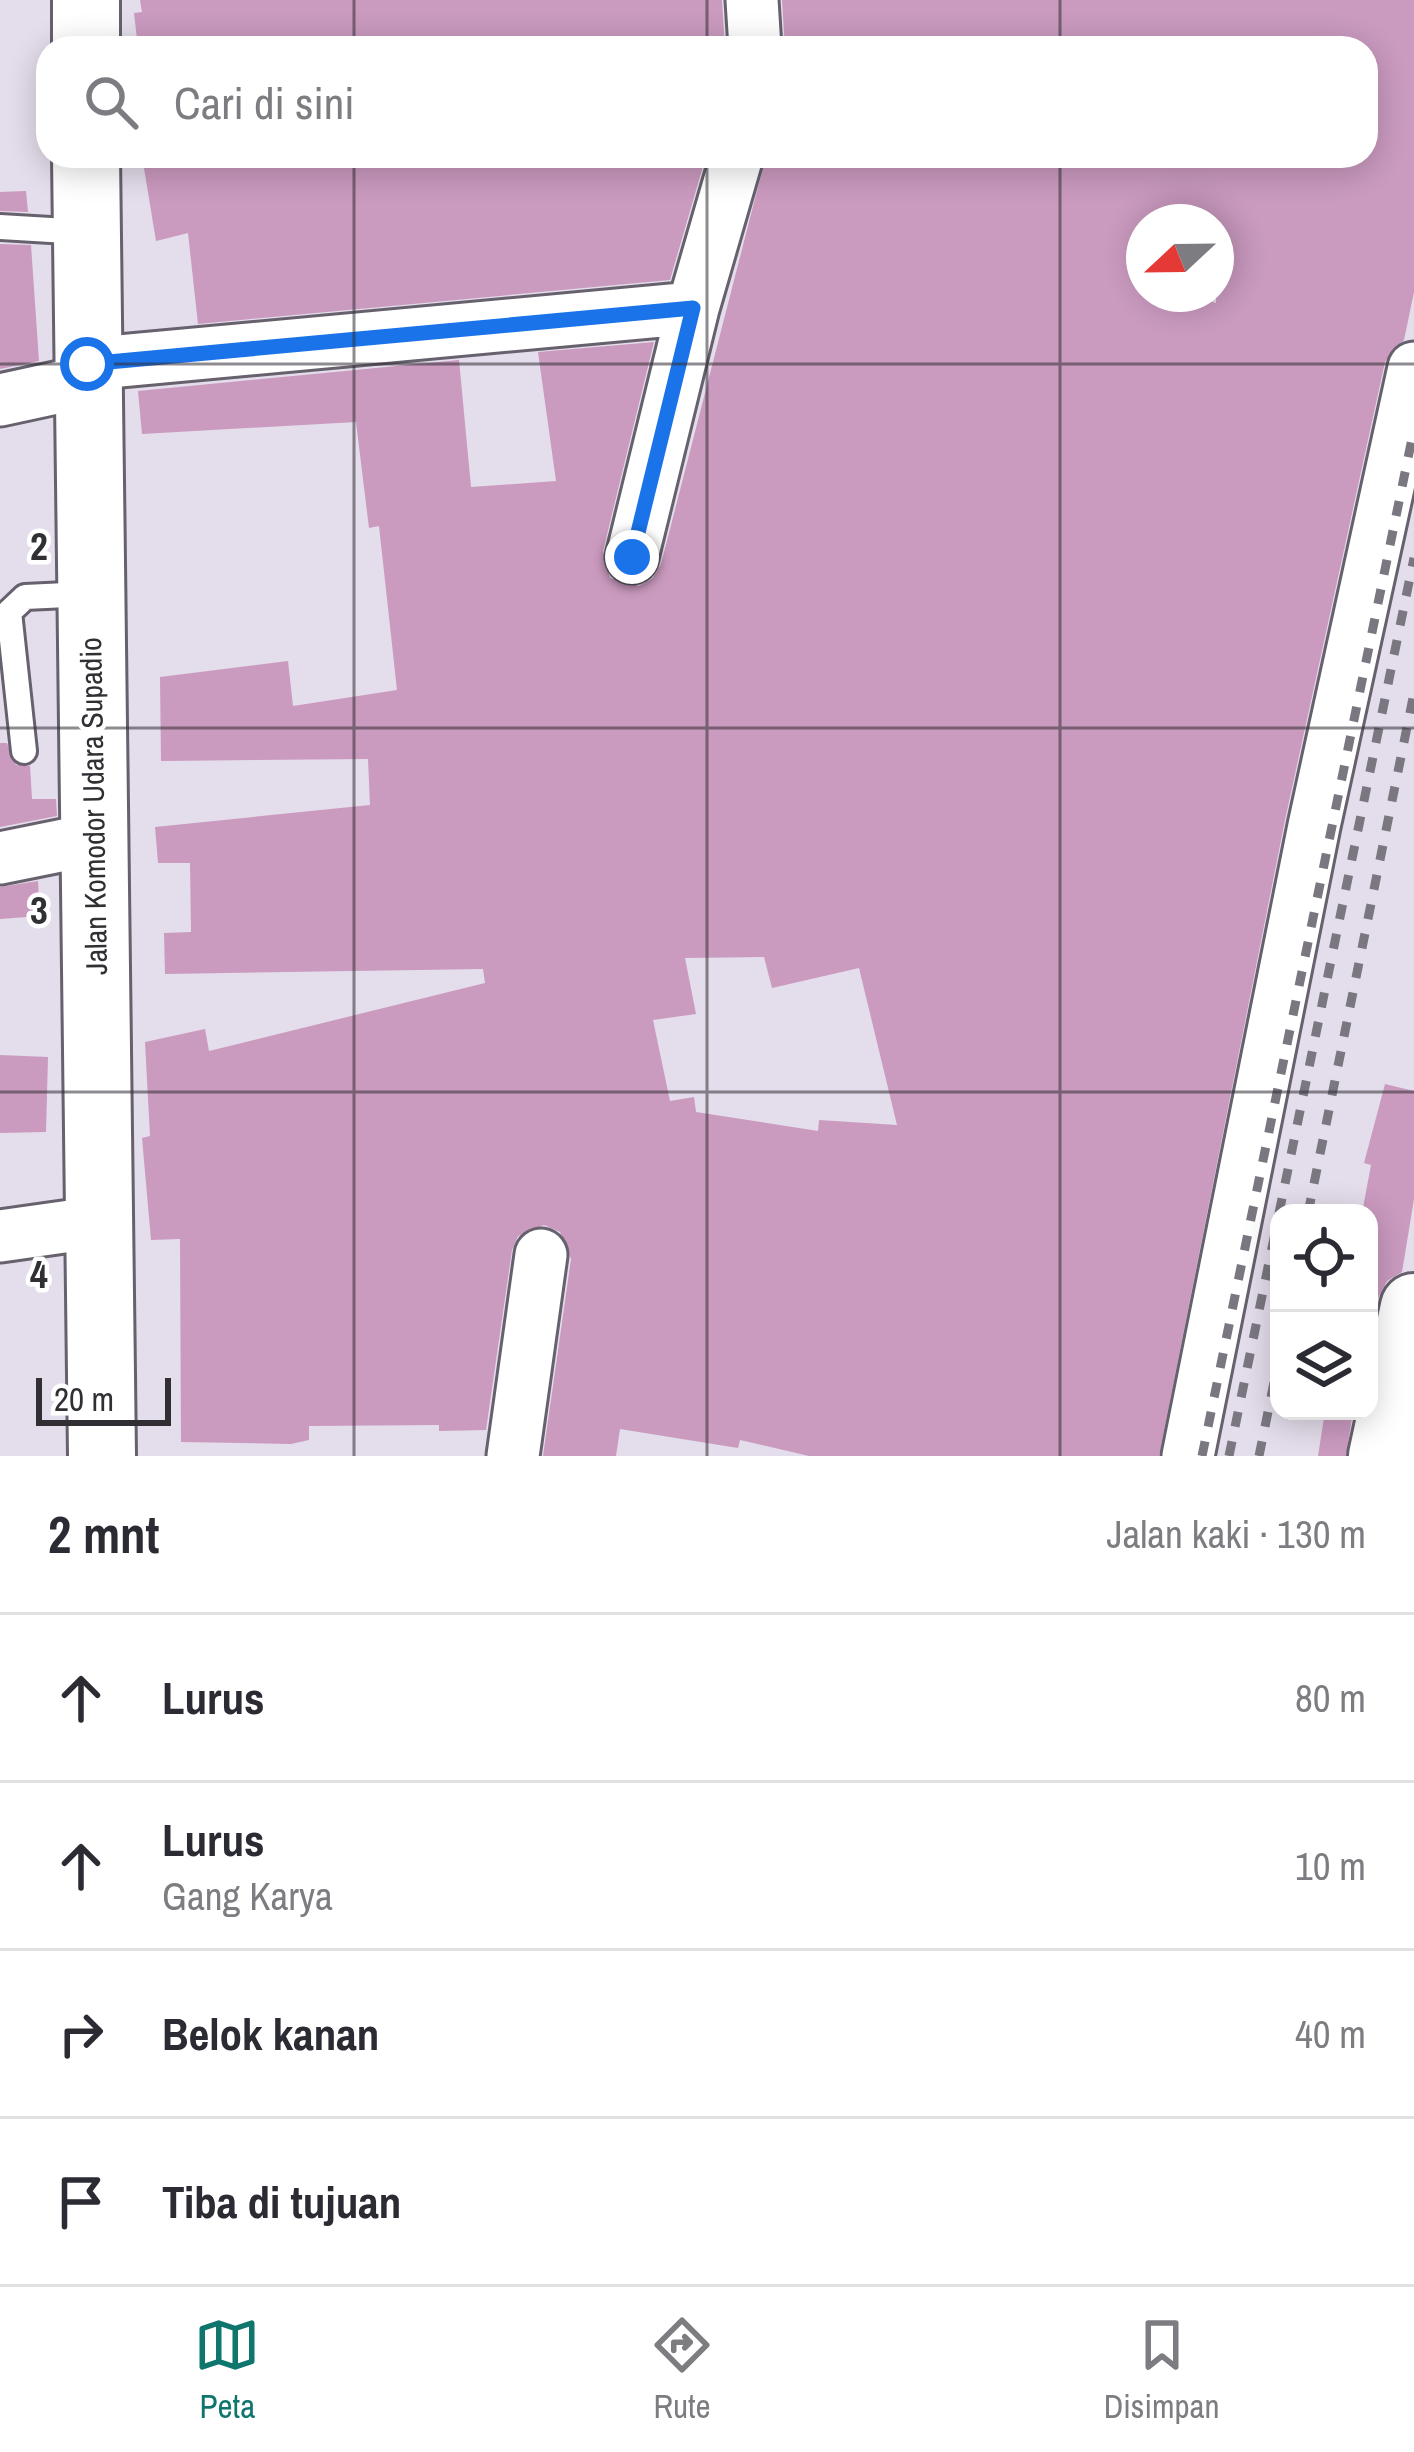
<!DOCTYPE html>
<html lang="id">
<head>
<meta charset="utf-8">
<style>
  :root { --surface:#fff; --page:#f7f7f7; --text:#2b2b33; --muted:#7c7c81; --line:#e1e1e2; --accent:#0f766e }
  body { margin:0; font-family:"Archivo Narrow",sans-serif; background:var(--page); color:var(--text) }
  .controls { position:absolute; right:36px; bottom:36px; display:grid; overflow:hidden; border-radius:24px; box-shadow:0 6px 30px #0003 }
  .controls button { width:108px; height:108px; display:grid; place-items:center; padding:0; border:0; border-bottom:3px solid var(--line); background:var(--surface); color:var(--text); font:60px sans-serif }
  .compass { position:absolute; left:1126px; top:204px; width:108px; height:108px; border-radius:50%; background:var(--surface); box-shadow:0 6px 30px #0003; rotate:248deg }
  .scale { position:absolute; left:36px; bottom:30px; width:135px; box-sizing:border-box; padding-left:12px; border:6px solid #312e34; border-top:0; font-size:33px; line-height:42px; white-space:nowrap; color:#312e34; -webkit-text-stroke:9px #fff; paint-order:stroke }
  .stop { position:absolute; width:36px; height:36px; margin:-27px; border:9px solid #1a73e8; border-radius:50%; background:#fff }
  .stop.end { background:#1a73e8; border-color:#fff; box-shadow:0 3px 12px #0008 }
  .list { margin:0; padding:0; list-style:none }
  h2 { display:flex; justify-content:space-between; align-items:center; height:156px; margin:0; padding:0 48px; font-size:51px }
  h2 small { font-size:39px; font-weight:400; color:var(--muted) }
  .list li { display:grid; grid-template-columns:78px 1fr auto; gap:36px; align-items:center; box-sizing:border-box; height:168px; padding:0 48px; border-top:3px solid var(--line) }
  .list b { display:block; font-size:45px; white-space:nowrap }
  .list p { margin:0; font-size:39px; white-space:nowrap; color:var(--muted) }
  .list em { font-size:39px; font-style:normal; color:var(--muted) }
  .icon { flex:none; width:66px; height:66px; fill:none; stroke:currentColor; stroke-width:2; stroke-linecap:round; stroke-linejoin:round }
  .map { position:relative; flex:none; width:1414px; height:1456px; overflow:hidden }
  .search { position:absolute; background:var(--surface); box-shadow:0 6px 30px #0003; left:36px; right:36px; top:36px; height:132px; display:flex; align-items:center; gap:30px; box-sizing:border-box; padding:0 42px; border-radius:36px; color:var(--muted); font-size:45px }
  .sheet { height:828px; background:var(--surface) }
  nav { display:flex; justify-content:space-around; align-items:center; box-sizing:border-box; height:168px; border-top:3px solid var(--line); background:var(--surface); font-size:33px; color:var(--muted) }
  nav a { display:grid; justify-items:center; gap:6px }
  nav .on { color:var(--accent) }
  .map>svg:first-child { display:block }
</style>
</head>
<body>
<div class="map">
<svg width="1414" height="1456" viewBox="0 0 1414 1456">
  <rect width="100%" height="100%" fill="#e4ddeb"/>
  <!-- building -->
  <path fill="#ca9abf" fill-rule="evenodd" d="M140,0H722L725,48H190V43L138,48L134,13L142,12Z
    M782,0H1414V292L1404,340L1385,362L1285,820L1159,1456H809L740,1440L738,1448L620,1429L616,1456H543L571,1259L560,1232L544,1225L518,1236L512,1250L486,1430L439,1431V1425L309,1426V1440L291,1444L181,1442L180,1239L151,1240L142,1138L150,1136L145,1042L205,1029L209,1051L485,983L483,969L165,974L164,933L191,932L190,863H158L155,827L370,805L368,759L161,761L160,677L288,661L293,706L397,690L379,526L369,528L356,422L142,434L138,391L459,360L471,487L556,481L538,352L654,342L603,551L610,578L639,586L653,578L661,564L766,156H1366V48H785ZM1144,222H1216V303L1185,294H1144ZM764,957L772,988L859,968L897,1125L819,1120L818,1131L696,1112L694,1097L670,1101L653,1020L696,1014L685,958Z
    M142,156H706L670,280L198,324L188,233L156,241Z
    M26,191L28,212L0,211V192Z
    M0,244L31,245L39,361L0,369Z
    M0,743H7L16,765L30,766L32,799H56L57,816L0,827Z
    M38,881L40,916L0,919V887Z
    M0,1055L48,1057L46,1132L0,1133Z
    M1385,1084L1414,1091V1199L1402,1272L1387,1281L1378,1298L1369,1338V1213H1362L1371,1165L1364,1163Z
    M1325,1411H1353L1346,1456H1318Z"/>
  <g fill="none" stroke-linecap="round" stroke-linejoin="round">
    <!-- lane casing -->
    <g stroke="#66616d" stroke-width="30">
      <path id="lane" d="M0,227L84,232
        M24,751L9,612L25,597L88,594"/>
    </g>
    <!-- street casing -->
    <g stroke="#66616d" stroke-width="57">
      <path id="street" d="M752,0L755,48
        M87,364L693,308L737,156
        M0,400L88,381
        M632,557L693,308
        M0,858L94,839
        M0,1236L99,1222
        M513,1456L541,1255
        M1188,1456L1314,826L1414,368"/>
    </g>
    <!-- secondary casing -->
    <g stroke="#66616d" stroke-width="72">
      <path id="secondary" d="M86,0V48
        M86,156L102,1456
        M1382,1456L1414,1307"/>
    </g>
    <!-- lane -->
    <use href="#lane" stroke="#fff" stroke-width="24"/>
    <!-- street -->
    <use href="#street" stroke="#fff" stroke-width="51"/>
    <!-- secondary -->
    <use href="#secondary" stroke="#fff" stroke-width="66"/>
    <!-- rail -->
    <path stroke="#7b7780" stroke-width="9" stroke-dasharray="15 15" stroke-linecap="butt" d="M1279,1213L1414,558
      M1308,1213L1414,693
      M1202,1456L1414,429
      M1229,1456L1279,1214
      M1259,1456L1279,1358"/>
  </g>
  <g fill="none" stroke-linecap="round" stroke-linejoin="round">
    <!-- route -->
    <path stroke="#1a73e8" stroke-width="15" d="M87,364L693,308L632,557"/>
  </g>
  <!-- grid -->
  <path fill="none" stroke="#312e34" stroke-width="3" stroke-opacity="0.55" d="M354,0V48M707,0V48M1060,0V48M354,156V1456M707,156V1456M1060,156V1456M0,364H1414M0,728H1414M0,1092H1414"/>
  <g text-anchor="middle" dominant-baseline="central" stroke-width="9" stroke-linejoin="round" paint-order="stroke">
    <!-- street labels -->
    <g font-size="30" fill="#312e34" stroke="#fff">
      <text transform="translate(93 806) rotate(-91)">Jalan Komodor Udara Supadio</text>
    </g>
  </g>
  <g font-size="39" text-anchor="middle" font-weight="bold" fill="#312e34" stroke="#fff" stroke-width="9" stroke-linejoin="round" paint-order="stroke">
    <text x="39" y="560">2</text>
    <text x="39" y="924">3</text>
    <text x="39" y="1288">4</text>
  </g>
</svg>
<div class="controls">
<button><svg class="icon" aria-label="locate" viewBox="0 0 24 24"><circle cx="12" cy="12" r="6"/><path d="M12 2v4M12 18v4M2 12h4M18 12h4"/></svg></button>
<button><svg class="icon" aria-label="layers" viewBox="0 0 24 24"><path d="M12 4l9 5-9 5-9-5zM3 14l9 5 9-5"/></svg></button>
</div>
<svg class="compass" viewBox="-18 -18 36 36"><path d="M0-13l5 13h-10z" fill="#e53935"/><path d="M0 13l5-13h-10z" fill="#7c7c81"/></svg>
<div class="scale">20 m</div>
<div class="stop" style="left:87px;top:364px"></div>
<div class="stop end" style="left:632px;top:557px"></div>
<div class="search"><svg class="icon" aria-label="search" viewBox="0 0 24 24"><circle cx="10" cy="10" r="6"/><path d="M15 15l6 6"/></svg>Cari di sini</div>
</div>
<section class="sheet">
<h2>2 mnt<small>Jalan kaki · 130 m</small></h2>
<ul class="list">
<li><svg class="icon" aria-label="ahead" viewBox="0 0 24 24"><path d="M12 20V5M6 11l6-6 6 6"/></svg><div><b>Lurus</b></div><em>80 m</em></li>
<li><svg class="icon" aria-label="ahead" viewBox="0 0 24 24"><path d="M12 20V5M6 11l6-6 6 6"/></svg><div><b>Lurus</b><p>Gang Karya</p></div><em>10 m</em></li>
<li><svg class="icon" aria-label="right" viewBox="0 0 24 24"><path d="M7 20v-9h11M14 6l5 5-5 5"/></svg><div><b>Belok kanan</b></div><em>40 m</em></li>
<li><svg class="icon" aria-label="arrive" viewBox="0 0 24 24"><path d="M6 21V4h12l-3 4 3 4H6"/></svg><div><b>Tiba di tujuan</b></div></li>
</ul>
</section>
<nav>
<a class="on"><svg class="icon" aria-label="map" viewBox="0 0 24 24"><path d="M3 6l6-2 6 2 6-2v14l-6 2-6-2-6 2zM9 4v14M15 6v14"/></svg>Peta</a>
<a><svg class="icon" aria-label="directions" viewBox="0 0 24 24"><path d="M12 3l9 9-9 9-9-9zM9 14v-3h6M13 9l2 2-2 2"/></svg>Rute</a>
<a><svg class="icon" aria-label="saved" viewBox="0 0 24 24"><path d="M7 4h10v16l-5-4-5 4z"/></svg>Disimpan</a>
</nav>
</body>
</html>
